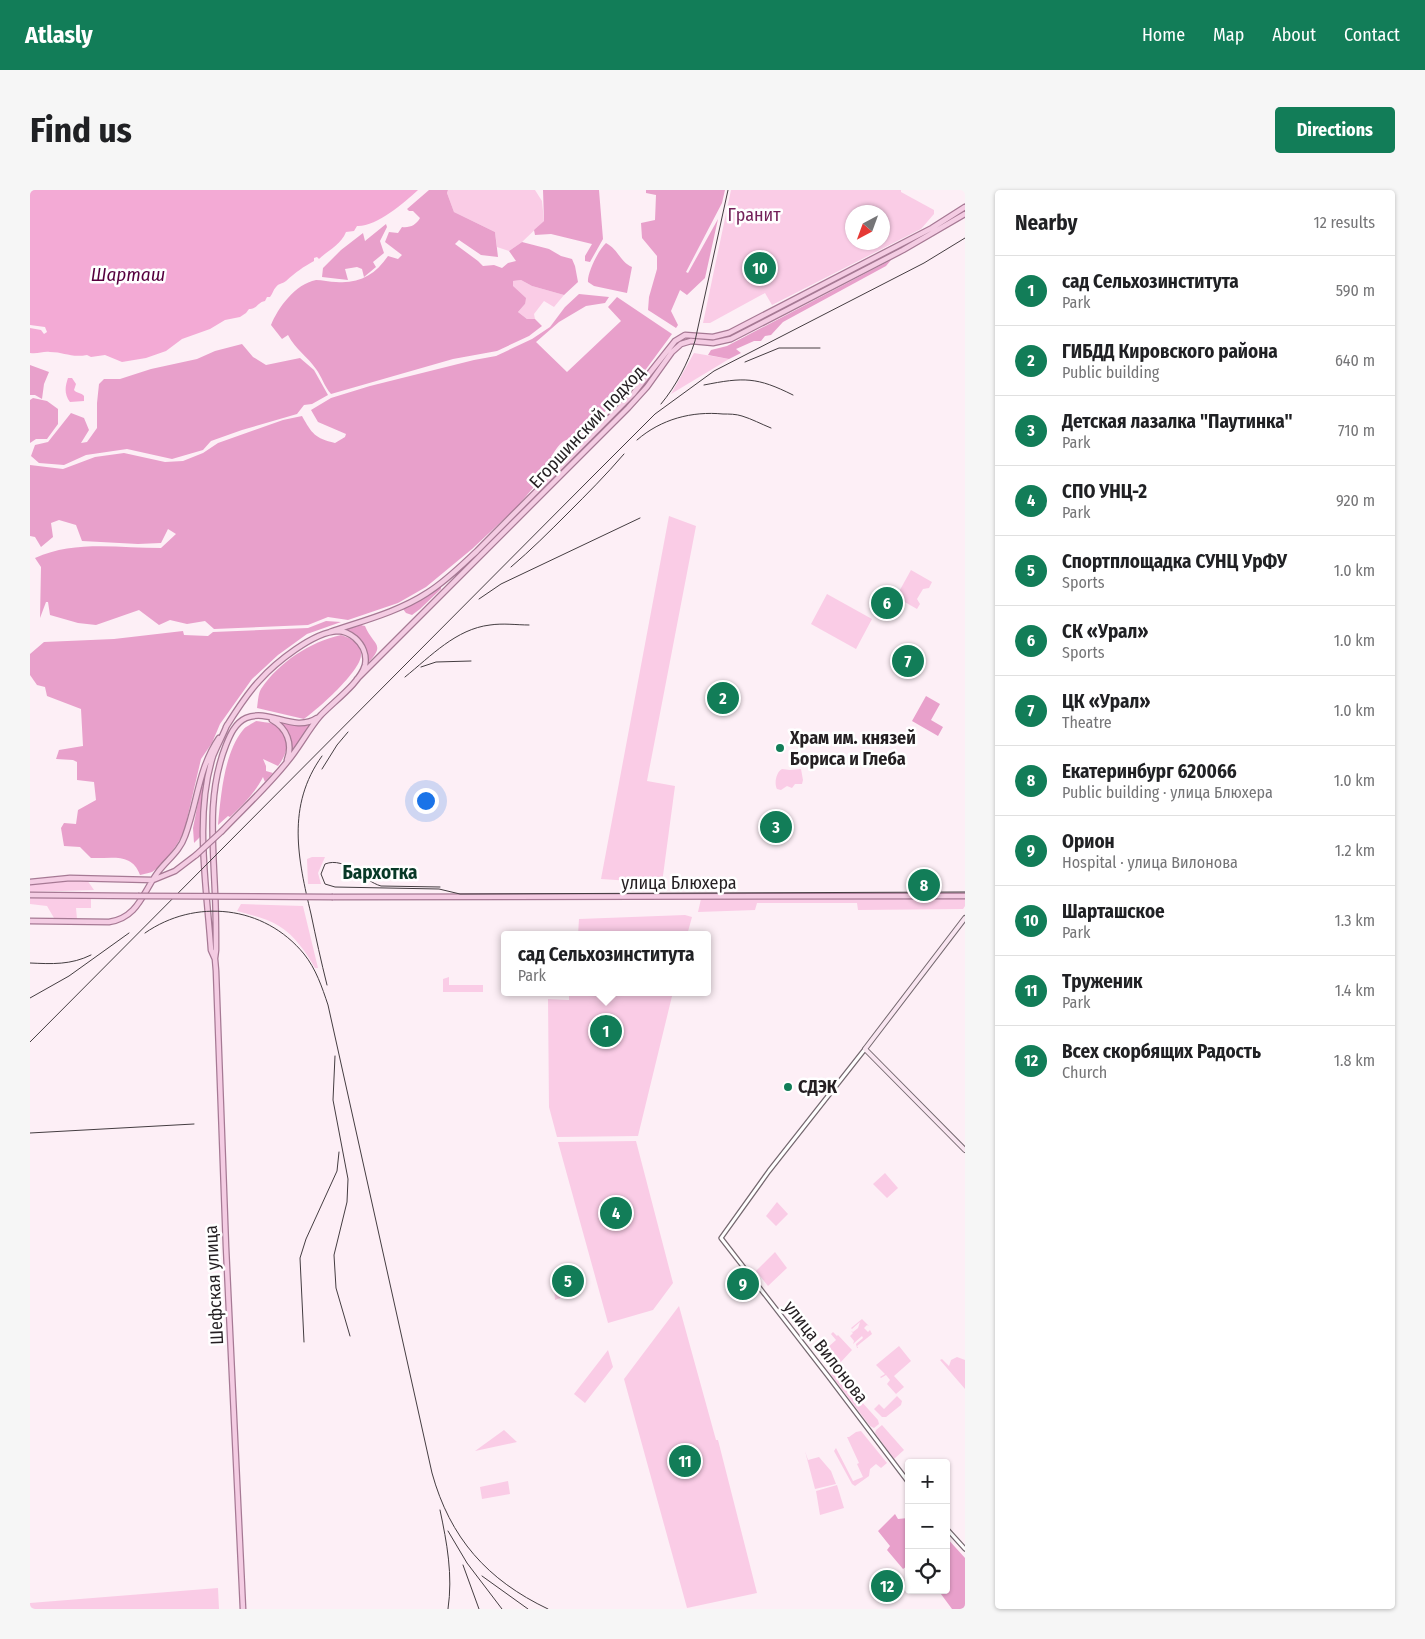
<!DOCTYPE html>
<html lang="en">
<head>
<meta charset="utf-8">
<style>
  :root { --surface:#fff; --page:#f6f6f6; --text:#202124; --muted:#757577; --line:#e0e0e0; --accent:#127d58 }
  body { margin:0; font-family:"Fira Sans Condensed",sans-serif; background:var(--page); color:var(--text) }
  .controls { position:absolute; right:15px; bottom:15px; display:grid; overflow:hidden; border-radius:5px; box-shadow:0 1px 4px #0004 }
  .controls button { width:45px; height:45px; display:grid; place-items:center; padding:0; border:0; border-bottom:1px solid var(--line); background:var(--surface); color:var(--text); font:25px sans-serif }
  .compass { position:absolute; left:815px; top:15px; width:45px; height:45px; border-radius:50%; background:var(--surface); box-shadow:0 1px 4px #0004; rotate:221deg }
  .you { position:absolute; left:395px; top:610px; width:18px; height:18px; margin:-12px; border:4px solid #fff; border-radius:50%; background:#1a73e8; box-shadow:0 0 0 8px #1a73e833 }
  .badge { display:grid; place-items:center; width:32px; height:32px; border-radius:50%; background:var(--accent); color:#fff; font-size:16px; font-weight:700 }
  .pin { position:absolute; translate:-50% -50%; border:2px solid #fff; box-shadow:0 1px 5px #0006 }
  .popup { position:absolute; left:471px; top:741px; width:210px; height:65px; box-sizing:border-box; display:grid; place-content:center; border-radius:5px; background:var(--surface); filter:drop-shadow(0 1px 4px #0005); font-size:16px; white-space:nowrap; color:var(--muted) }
  .popup b { font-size:19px; color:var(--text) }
  .popup::after { content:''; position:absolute; left:50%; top:100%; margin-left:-10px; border:10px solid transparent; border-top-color:var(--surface) }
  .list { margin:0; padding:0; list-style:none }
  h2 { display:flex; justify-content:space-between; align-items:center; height:65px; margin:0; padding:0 20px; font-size:21px }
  h2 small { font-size:16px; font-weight:400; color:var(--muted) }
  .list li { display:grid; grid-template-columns:32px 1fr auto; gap:15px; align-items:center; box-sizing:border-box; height:70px; padding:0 20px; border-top:1px solid var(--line) }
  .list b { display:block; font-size:19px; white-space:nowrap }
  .list p { margin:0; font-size:16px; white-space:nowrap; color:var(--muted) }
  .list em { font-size:16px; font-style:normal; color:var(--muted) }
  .icon { flex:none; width:28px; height:28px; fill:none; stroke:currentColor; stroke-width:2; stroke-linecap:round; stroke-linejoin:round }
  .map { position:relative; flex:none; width:935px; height:1419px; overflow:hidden; border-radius:5px }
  header { display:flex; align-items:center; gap:30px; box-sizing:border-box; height:70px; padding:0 25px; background:var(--accent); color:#fff }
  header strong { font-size:24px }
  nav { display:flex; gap:28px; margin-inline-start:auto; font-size:18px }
  .intro { display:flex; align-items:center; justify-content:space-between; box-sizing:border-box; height:120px; padding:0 30px }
  h1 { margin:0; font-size:35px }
  .button { padding:12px 22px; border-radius:5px; background:var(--accent); color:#fff; font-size:18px; font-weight:700 }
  main { display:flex; gap:30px; padding:0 30px }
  aside { flex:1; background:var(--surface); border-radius:5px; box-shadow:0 1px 4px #0004 }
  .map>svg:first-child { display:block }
</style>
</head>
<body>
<header>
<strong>Atlasly</strong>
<nav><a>Home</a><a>Map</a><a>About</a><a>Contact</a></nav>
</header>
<div class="intro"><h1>Find us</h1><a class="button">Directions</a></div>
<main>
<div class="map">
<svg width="935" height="1419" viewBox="0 0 935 1419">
  <rect width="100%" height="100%" fill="#fdeff6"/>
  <!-- green -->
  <path fill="#facce6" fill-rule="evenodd" d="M418,0H505L512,11L514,31L492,52L479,61L467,57L465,42L424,22L417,3Z
    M701,0H871V2L904,20V24L891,39L742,115L735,103L680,133H673ZM822,22H852V52H822Z
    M491,90L502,96L534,105L524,117L514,111L504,124L505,129H497L488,122L495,114L482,96L483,91Z
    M664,163L699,169L641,204Z
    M639,326L666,336L617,591L645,596L632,693L571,689Z
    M881,380L902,392L899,398L893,399L887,409L890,414L887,419L866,407Z
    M797,404L842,429L826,459L781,434Z
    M752,579L760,580L771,579L773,590L772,594H765L762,598L757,596L751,600L747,599C744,594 746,582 752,579Z
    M282,667H295L288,683L291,694H278L277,669Z
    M35,690H57L64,700L0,702V694Z
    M0,706L61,707V718H46L47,729L24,728L17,716L0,714Z
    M935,708V716L933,719L828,720L827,713H727L725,720L668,722L671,709Z
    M211,714L273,716L288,778H285C276,762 264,745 249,736C237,728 220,725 207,721Z
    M655,725L662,727L657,745H548L549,729Z
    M419,787V795H453V802H413V789Z
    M539,802H643L608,946L527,947L519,917L518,809L539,810Z
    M606,951L643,1093L623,1120L578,1133L528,952Z
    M855,983L868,998L857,1008L843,994Z
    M747,1012L758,1024L746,1036L736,1026Z
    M745,1062L757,1078L738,1096L726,1081Z
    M550,1081L554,1099L525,1110L523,1083Z
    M649,1116L686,1250H688L727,1403L657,1418L594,1189Z
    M832,1129L839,1136L837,1135L834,1138L838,1142L840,1140L842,1144L827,1156L828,1158H827L826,1154L833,1148L832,1146L823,1154L824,1151L820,1146L823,1143L821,1141L823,1142L828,1138L830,1132L822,1139L821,1138Z
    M803,1142L807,1146L808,1145L822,1160L810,1173L797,1158L806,1150L801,1144Z
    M869,1156L881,1171L864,1186L874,1197L866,1204L857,1194L860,1190L856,1185L851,1188L850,1187L855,1184L846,1175Z
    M578,1160L583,1177L555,1213L544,1204Z
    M927,1167L935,1170V1199L910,1170L912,1169L919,1176L921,1170Z
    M804,1182L807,1183L812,1192L814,1191V1193L828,1210H830L848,1230L849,1234L844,1238L840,1236L801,1185Z
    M867,1206L872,1211L871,1215L856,1227H852L844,1219L849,1214L854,1219Z
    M852,1235L874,1260L864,1269L845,1243L846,1240Z
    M474,1240L487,1252L445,1261Z
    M831,1241L857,1273L851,1278L846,1274L840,1279L839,1286L825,1296L822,1294L804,1261L806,1258L823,1291L833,1287L827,1274L829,1273L817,1247H819L826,1242Z
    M775,1261L778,1270L789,1267L801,1281L806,1294L785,1299Z
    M478,1291L480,1304L452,1309L450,1297Z
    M807,1295L814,1318L790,1325L786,1301Z
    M188,1398L189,1419H0V1413Z"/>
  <!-- forest -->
  <path fill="#e8a0cb" d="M399,0H418L417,3L424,22L465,42L468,67L451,65L429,50L425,54L448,71L453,76L464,75L472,78L478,73L486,71L479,61L492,52L519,59L531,66L542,69L545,76L548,92L534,105L502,96L491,90L483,91V96L496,108L495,114L488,122L497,129H505L512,136L499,146L467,161L423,169L301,204C294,196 292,187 286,179C278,167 265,159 258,145L252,149L241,135C248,118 265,94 286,90C292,90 300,92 306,92C329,94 345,85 358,66L368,69L372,65L355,52L359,42L368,43L372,37C380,38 386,35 390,28L383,21H379L377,19Z
    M513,0H569L573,49L560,72L555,71V66L562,54L521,44L505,45L504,40L514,31Z
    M616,0H695L692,13L656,82L658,83L688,29L675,88L657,105L650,100L641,121L648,135L646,138L618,120L619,107L627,79V66L612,48L611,33L625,30L626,5L616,3Z
    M356,34L357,37L350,51L354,63L343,72L346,77L334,87L332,79L327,77L315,79L318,90L292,87L293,78L311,60L333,43L335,51Z
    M576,53C589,60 589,71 602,77L597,103L564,96L558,92C557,83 569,59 576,53Z
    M861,70L856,76L753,132L741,145L735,146L731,151H724L706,159L711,163L699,169L678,165L681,160L697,156Z
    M549,104L579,107L575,113L556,116L529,132L506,152L537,182L591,131L578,117L587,107L642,144L608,190L594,196V203L548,248C532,248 529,255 521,267L525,270L517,285L513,286L487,317L442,359L396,397L368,413L318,430L298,427L278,435L184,439L175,431L157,434L140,430L129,435L109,420L66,435L48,433L20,425L18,412H16L10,428L11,377L5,368C44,350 89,358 131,358L146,344L138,339L131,353L108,354L52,351L46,335L29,330L21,333L23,347L11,357L5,347L0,346V275L33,279L65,267L94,263L135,272L153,271L173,263L188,253L253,230L272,226C282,244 285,248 305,253L315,247L316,244L288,232L281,220L301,208L340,196L444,170L466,166L502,149L520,137L535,117Z
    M212,154L223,167L236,175L270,168L284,180L298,205L282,214L274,215L267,224L212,240L181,251L173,260L142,269L97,259L56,265L34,275L9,273L1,266L5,255L18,252L41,223L54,228L59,240L51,253L57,252L67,238V213L69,194L74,189H90L121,179L167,169L185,161Z
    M0,175L19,182L14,194L12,209L5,205H0Z
    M3,208L17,211L28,219V234L17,249H6L0,253V210Z
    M411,396V399L390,419L382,425L376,423L373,419Z
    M296,431L311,432L277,444L248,465L222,489L190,534L182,553L171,569L154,642C148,654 134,675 122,682C119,683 114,684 110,685C102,662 81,669 61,668L50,657L34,656L31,638L34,633L46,634L48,620L66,610L64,592L47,590V572L43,570L26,569L29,560L53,556L51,519L17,506L15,497L7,495L0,485V464L14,452L84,449L153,441L154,445L178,446L183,442L278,438Z
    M331,435L335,436C343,456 357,453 337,474L335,459L315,440Z
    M311,445C321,448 332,454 331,465C331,481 287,520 274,529L227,518C228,512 228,504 231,499C249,472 280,452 311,445Z
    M896,506L910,514L901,530L913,537L908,546L882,531Z
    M291,524L263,565L259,563C254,542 254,534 231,527L273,534Z
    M226,531C231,532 238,532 243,534C262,543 259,562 248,576L233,569L236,576V581L243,583L235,592L233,587C225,603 213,615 200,627L198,626L188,635C191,605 194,563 213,540C216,536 222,534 226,531Z
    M171,597H175L172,645L164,653L163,638Z
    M865,1324L868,1329L878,1328L879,1329V1378L877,1376L873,1379L857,1360L860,1356L848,1341Z
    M916,1347L935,1368V1419H922L908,1400H916Z"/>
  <!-- water -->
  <path fill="#f3aad5" d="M0,0H388C374,13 346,37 327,36L324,41L316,42C311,55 297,61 289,69L287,67L284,68V71C273,77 266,82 256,91C252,94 249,93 246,97C243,100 243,103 240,107H237L235,111C228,112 226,120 219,119L216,123L210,127L195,130L180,139L152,149L136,161L116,168L92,172L75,165L61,167L57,165C41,168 34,162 20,162C13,161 9,164 0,163V138L11,140L14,144L17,142L15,137L0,135Z
    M38,188H42L46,194L44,200C47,204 51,202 54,206V211L40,212C34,204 35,197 38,188Z"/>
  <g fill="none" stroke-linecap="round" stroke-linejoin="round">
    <!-- tertiary casing -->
    <g stroke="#74686f" stroke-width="5.5">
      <path id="tertiary" d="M835,859L739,981L691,1048L798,1186L879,1293
        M916,1338L935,1359"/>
    </g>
    <!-- secondary casing -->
    <g stroke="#74686f" stroke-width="6">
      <path id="secondary" d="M935,728L835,859L935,960"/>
    </g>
    <!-- primary casing -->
    <g stroke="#a67994" stroke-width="7">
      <path id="primary" d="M300,442C332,431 368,422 397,403C415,392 431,376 447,361L603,204L645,151L655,145L683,147L699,143L902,38L935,17
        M327,489L598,218L617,197L642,162L651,154L661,151L683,153L701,149L873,60L935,24
        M242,530C257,538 263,554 257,570
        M197,535C193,545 187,556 183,566C164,625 177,699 181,760L185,769L186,781L196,1057L213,1419
        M192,641C214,618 237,597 257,572C269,558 278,540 290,526C303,512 330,493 335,475C337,465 333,455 325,448C320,444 315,441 308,441C283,442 245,473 229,491C216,505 206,521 196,537
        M0,692L40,688L123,690L145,681L166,665
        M0,705L108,706
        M303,707L935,706
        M0,731L79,732C108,728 113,702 128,682C137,670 150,661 155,646C168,611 168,579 189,548
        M185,768L186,760C186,741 186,722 185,703C183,652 177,603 196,555C200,545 205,533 216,528C239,518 264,543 287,528"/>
    </g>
    <!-- tertiary -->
    <use href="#tertiary" stroke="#fff" stroke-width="3"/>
    <!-- secondary -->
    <use href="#secondary" stroke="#f9e6f1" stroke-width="4"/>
    <!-- primary -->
    <use href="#primary" stroke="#f4cce3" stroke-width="4.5"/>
    <!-- tram -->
    <path stroke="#443d41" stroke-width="1" d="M410,697L351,696C333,691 316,666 295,674L291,684L295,694L305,697L409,699L430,704L935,702"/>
    <!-- rail -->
    <path stroke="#443d41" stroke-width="1" d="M715,172L749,158H790
      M674,195C714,187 727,187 763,205
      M631,214C646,196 658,173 665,151L698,0
      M607,250C631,229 662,221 693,224C699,224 706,224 712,226C722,229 731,234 741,238
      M481,377C501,360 519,342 538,323C557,304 576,285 594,264
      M449,409L471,394L610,328
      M391,477L406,472L441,471
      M375,487C401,466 426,439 460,435C473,433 487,435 499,435
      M292,566C256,616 268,669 281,724C286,748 291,771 297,795
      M292,579L307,555L318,542
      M115,743C165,708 234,715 274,764C286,779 292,797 298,815L402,1283C420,1348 457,1390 518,1419
      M0,773C22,774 41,775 61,765
      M0,808L39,786L99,743
      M0,852L564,285L625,224L684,181L894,73L935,48
      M305,866L303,910L318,989L317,1012L304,1065L306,1098L320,1146
      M0,943L164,934
      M274,1152L270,1068L276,1049L307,981L309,962
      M410,1320C417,1353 423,1385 418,1419
      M418,1341L437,1373L472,1419
      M433,1375L449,1419
      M452,1386L498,1419"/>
    <!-- primary-bridge casing -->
    <g stroke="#a67994" stroke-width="7" stroke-linecap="butt">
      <path id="primary-bridge" d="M166,665L192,641
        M108,706L303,707"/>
    </g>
    <!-- primary-bridge -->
    <use href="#primary-bridge" stroke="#f4cce3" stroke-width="4.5"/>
  </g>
  <!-- markers -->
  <g fill="#127d58" stroke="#fff" stroke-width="2">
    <circle cx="750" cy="558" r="5"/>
    <circle cx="758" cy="897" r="5"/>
  </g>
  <g text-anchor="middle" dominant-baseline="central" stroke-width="5" stroke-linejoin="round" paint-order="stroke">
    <!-- park labels -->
    <g font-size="18" fill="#74225a" stroke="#fff">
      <text x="724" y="25">Гранит</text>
    </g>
    <!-- street labels -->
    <g font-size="18" fill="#241f22" stroke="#fff">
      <text transform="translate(557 237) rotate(-47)">Егоршинский подход</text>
      <text x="649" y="693">улица Блюхера</text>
      <text transform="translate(184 1095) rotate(-93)">Шефская улица</text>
      <text transform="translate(796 1162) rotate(52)">улица Вилонова</text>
    </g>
    <!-- poi labels -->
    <g font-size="18" font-weight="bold" fill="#241f22" stroke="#fff" text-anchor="start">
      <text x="760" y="548">Храм им. князей<tspan x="760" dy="21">Бориса и Глеба</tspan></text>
      <text x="768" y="897">СДЭК</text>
    </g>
    <!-- water labels -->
    <g font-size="19" font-style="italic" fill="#56003f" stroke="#fff">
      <text x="98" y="84">Шарташ</text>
    </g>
    <!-- neighbourhood labels -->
    <g font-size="19" font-weight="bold" fill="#083927" stroke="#fff">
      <text x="350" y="682">Бархотка</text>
    </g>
  </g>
</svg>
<div class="controls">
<button>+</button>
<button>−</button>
<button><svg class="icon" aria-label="locate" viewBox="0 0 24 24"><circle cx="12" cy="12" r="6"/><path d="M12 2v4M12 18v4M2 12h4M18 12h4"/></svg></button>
</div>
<svg class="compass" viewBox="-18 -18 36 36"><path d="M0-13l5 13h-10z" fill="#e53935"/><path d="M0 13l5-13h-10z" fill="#757577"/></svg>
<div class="you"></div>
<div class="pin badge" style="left:576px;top:841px">1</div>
<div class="popup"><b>сад Сельхозинститута</b>Park</div>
<div class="pin badge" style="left:693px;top:508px">2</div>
<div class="pin badge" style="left:746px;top:637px">3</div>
<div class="pin badge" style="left:586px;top:1023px">4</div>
<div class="pin badge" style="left:538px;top:1091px">5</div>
<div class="pin badge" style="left:857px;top:413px">6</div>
<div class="pin badge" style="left:878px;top:471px">7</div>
<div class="pin badge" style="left:894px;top:695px">8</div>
<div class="pin badge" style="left:713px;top:1094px">9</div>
<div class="pin badge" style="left:730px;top:78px">10</div>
<div class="pin badge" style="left:655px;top:1271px">11</div>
<div class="pin badge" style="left:857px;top:1396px">12</div>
</div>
<aside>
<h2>Nearby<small>12 results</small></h2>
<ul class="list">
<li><span class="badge">1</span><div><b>сад Сельхозинститута</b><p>Park</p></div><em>590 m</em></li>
<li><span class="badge">2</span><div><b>ГИБДД Кировского района</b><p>Public building</p></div><em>640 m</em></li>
<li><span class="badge">3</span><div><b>Детская лазалка &quot;Паутинка&quot;</b><p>Park</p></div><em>710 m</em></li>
<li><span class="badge">4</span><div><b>СПО УНЦ-2</b><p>Park</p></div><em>920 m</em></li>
<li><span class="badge">5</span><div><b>Спортплощадка СУНЦ УрФУ</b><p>Sports</p></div><em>1.0 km</em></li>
<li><span class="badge">6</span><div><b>СК «Урал»</b><p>Sports</p></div><em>1.0 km</em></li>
<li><span class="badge">7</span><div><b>ЦК «Урал»</b><p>Theatre</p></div><em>1.0 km</em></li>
<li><span class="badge">8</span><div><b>Екатеринбург 620066</b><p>Public building · улица Блюхера</p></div><em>1.0 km</em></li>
<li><span class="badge">9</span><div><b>Орион</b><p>Hospital · улица Вилонова</p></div><em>1.2 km</em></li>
<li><span class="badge">10</span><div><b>Шарташское</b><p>Park</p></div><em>1.3 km</em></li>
<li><span class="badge">11</span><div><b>Труженик</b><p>Park</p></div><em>1.4 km</em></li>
<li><span class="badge">12</span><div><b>Всех скорбящих Радость</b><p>Church</p></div><em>1.8 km</em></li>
</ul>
</aside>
</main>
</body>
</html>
